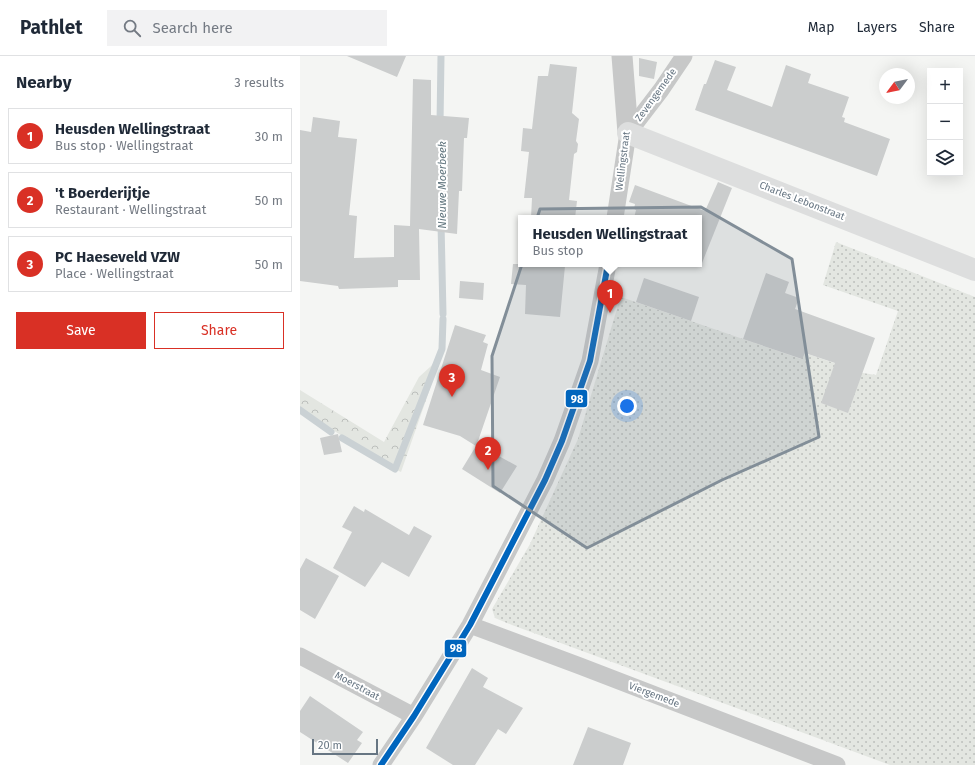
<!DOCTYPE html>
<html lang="en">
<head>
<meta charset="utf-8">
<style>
  :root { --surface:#fff; --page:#f2f2f3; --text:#1f2937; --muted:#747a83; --line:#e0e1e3; --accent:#d93025 }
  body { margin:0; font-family:"Fira Sans",sans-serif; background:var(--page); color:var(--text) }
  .controls { position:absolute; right:12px; top:12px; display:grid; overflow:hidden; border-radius:0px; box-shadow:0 4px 16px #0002 }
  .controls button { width:36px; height:36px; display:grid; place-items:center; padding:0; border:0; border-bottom:1px solid var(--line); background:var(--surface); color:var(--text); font:20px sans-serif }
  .compass { position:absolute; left:579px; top:12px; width:36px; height:36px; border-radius:50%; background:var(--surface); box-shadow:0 4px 16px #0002; rotate:238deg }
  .scale { position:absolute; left:12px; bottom:10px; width:66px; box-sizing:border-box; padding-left:4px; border:2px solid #667582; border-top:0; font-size:11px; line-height:14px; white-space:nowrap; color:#667582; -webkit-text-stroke:3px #fff; paint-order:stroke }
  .you { position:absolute; left:327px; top:350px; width:14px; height:14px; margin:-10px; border:3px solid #fff; border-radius:50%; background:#1a73e8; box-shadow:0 0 0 6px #1a73e833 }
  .badge { display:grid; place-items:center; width:26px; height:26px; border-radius:50%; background:var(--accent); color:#fff; font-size:13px; font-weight:700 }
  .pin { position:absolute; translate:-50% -33px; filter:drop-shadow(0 1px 2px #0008) }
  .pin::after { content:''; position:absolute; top:21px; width:14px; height:12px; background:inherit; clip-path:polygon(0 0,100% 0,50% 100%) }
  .popup { position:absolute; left:218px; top:159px; width:184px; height:52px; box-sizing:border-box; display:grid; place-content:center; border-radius:0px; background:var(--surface); filter:drop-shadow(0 1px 3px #0005); font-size:13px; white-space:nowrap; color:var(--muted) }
  .popup b { font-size:15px; color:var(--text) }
  .popup::after { content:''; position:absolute; left:50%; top:100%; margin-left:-8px; border:8px solid transparent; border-top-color:var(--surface) }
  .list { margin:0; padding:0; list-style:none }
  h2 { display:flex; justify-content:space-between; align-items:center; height:52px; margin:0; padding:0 16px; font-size:17px }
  h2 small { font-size:13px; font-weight:400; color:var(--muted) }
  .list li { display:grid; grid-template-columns:26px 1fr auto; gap:12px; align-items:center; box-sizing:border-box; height:56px; margin:0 8px 8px; padding:0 8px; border:1px solid var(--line); border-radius:0px }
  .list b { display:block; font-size:15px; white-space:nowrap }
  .list p { margin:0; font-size:13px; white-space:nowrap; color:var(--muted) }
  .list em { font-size:13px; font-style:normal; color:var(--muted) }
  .actions { display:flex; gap:8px; padding:12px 16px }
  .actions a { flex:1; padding:9px 0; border:1px solid var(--accent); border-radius:0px; text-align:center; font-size:14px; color:var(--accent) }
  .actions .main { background:var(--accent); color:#fff }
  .icon { flex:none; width:22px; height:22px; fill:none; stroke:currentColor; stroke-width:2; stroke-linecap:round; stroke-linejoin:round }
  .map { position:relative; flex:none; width:675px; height:709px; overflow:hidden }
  header { display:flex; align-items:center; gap:24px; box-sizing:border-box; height:56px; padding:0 20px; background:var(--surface); border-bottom:1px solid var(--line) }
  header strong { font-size:19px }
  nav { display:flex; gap:22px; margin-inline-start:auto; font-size:14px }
  .search { width:280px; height:36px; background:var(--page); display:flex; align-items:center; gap:10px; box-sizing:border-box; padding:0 14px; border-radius:0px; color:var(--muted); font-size:15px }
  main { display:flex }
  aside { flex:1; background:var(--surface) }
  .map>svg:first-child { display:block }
</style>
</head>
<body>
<header>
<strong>Pathlet</strong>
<div class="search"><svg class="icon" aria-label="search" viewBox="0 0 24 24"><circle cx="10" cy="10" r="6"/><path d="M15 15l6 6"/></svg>Search here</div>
<nav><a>Map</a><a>Layers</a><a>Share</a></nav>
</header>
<main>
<aside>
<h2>Nearby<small>3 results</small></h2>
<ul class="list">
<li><span class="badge">1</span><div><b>Heusden Wellingstraat</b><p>Bus stop · Wellingstraat</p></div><em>30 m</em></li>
<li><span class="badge">2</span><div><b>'t Boerderijtje</b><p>Restaurant · Wellingstraat</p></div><em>50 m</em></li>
<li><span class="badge">3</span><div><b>PC Haeseveld VZW</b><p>Place · Wellingstraat</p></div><em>50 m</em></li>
</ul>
<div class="actions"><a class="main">Save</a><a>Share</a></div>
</aside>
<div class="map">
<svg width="675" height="709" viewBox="0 0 675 709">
  <defs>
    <pattern id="grass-dots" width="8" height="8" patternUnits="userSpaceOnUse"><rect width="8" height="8" fill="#e3e6e1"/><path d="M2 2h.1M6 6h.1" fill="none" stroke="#bcbfbc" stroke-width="1.8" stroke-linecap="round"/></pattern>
    <pattern id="forest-crowns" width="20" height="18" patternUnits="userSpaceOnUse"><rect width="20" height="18" fill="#e3e6e1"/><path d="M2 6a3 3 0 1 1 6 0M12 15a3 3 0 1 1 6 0" fill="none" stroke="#bcbfbc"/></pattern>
  </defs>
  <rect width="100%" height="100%" fill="#f4f5f3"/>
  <!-- grass -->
  <path fill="url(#grass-dots)" d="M536,186L675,241V709H590L212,569L195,562L192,553L230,488L278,383L319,246L315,239L501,303L505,297L563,317L576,319L598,255L523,229Z"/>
  <!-- forest -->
  <path fill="url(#forest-crowns)" d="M141,301L101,416L89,410L0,353V334L84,386L119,321Z"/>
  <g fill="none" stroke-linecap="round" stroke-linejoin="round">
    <!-- stream -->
    <path stroke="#cad1d4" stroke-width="7" d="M140,68L141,0
      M141,167L143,258
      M0,354L31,376
      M42,382L95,413L142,293L143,263"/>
  </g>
  <!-- building -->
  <path fill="#cbcdcd" d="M47,0H106L97,21Z
    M339,2L357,6L354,23L339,20Z
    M415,4L436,11L427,34L472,51L486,9L511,18L508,27L549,41L542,61L545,62L544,66L590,83L577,120L395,54L404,28H406Z
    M250,8L277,11L272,57L279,63L276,85L278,88L277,96L274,98L269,144L277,145L275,162H231L232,142H224L229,96L221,95L223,72L232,73L238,20H248Z
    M113,23L131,24V59L169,62L167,82H164L162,135H159L157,178L119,173L120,224H98V231L39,233L38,230L0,225V74L11,76L13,61L40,65L38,81L57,83L49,159L57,160L54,202L94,201V169L110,170Z
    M418,126L432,132L400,212L399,162H334L336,154L334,153L335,148L329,146L335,129L405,155Z
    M213,208H249L265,210L260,261L225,258L226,229L211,228Z
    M466,217L489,226L485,237L499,242L495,253L575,282L548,357L521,347L535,307L505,297L502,303L443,283Z
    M344,222L399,241L391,265L336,246Z
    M160,225L184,227L183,244L159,242Z
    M155,269L186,279L183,286L188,288L181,314L200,321L177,388L217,410L200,437L162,413L176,390L160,380L123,369Z
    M38,378L42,396L24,399L20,382Z
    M54,450L64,456L65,453L109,479L114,470L132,480L109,521L82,506L65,531L33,512L52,476L42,471Z
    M6,502L39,520L15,563L0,554V513Z
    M172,612L188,622L183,631L223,652L206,678L198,673L175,709H153L126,692Z
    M10,640L63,676L57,684L62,687L48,707L0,676V655Z
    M288,671L331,687L323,709H273Z"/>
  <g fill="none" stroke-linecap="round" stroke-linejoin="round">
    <!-- minor -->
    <path stroke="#c7c8c8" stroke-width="17" d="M315,162L328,77L361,34L384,0
      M170,569L280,610L537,709
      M0,600L114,660
      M81,709L114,660L170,569L245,424L262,385L290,305L308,208"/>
    <!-- tertiary -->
    <path stroke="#c7c8c8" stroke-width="21" d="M322,0L328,77"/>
    <!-- secondary -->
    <path stroke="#dddede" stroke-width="22" d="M328,77L675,214"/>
    <!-- bus-1 casing -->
    <g stroke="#fff" stroke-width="9">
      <path id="bus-1" d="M81,709L114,660L170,569L245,424L262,385L290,305L308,208"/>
    </g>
    <!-- bus-1 -->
    <use href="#bus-1" stroke="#0065bd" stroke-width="6"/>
  </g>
  <!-- marked area -->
  <path fill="#828e98" fill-opacity="0.2" stroke="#828e98" stroke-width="3" stroke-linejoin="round" d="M401,151L492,203L519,381L422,424L287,492L193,430L192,300L240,153Z"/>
  <g text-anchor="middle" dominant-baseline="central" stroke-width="4" stroke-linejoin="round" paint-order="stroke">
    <!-- street labels -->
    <g font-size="10" fill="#667582" stroke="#fff">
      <text transform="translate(356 39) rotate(-54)">Zevengemede</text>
      <text transform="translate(323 105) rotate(-83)">Wellingstraat</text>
      <text transform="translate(502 145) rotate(21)">Charles Lebonstraat</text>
      <text transform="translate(57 630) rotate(28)">Moerstraat</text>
      <text transform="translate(354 639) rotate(21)">Viergemede</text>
    </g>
    <!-- water labels -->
    <g font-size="11" font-style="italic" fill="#62767f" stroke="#fff">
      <text transform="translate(142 129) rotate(-90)">Nieuwe Moerbeek</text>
    </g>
  </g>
  <g stroke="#fff" stroke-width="1.5">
    <rect x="265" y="333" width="23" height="19" rx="4" fill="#0065bd"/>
    <rect x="144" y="583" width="23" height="19" rx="4" fill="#0065bd"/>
  </g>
  <g font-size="11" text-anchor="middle" font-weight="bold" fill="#fff">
    <text x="277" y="347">98</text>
    <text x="156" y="596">98</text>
  </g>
</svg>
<div class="controls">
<button>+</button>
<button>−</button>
<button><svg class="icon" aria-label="layers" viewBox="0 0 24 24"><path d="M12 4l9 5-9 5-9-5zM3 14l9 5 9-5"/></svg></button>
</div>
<svg class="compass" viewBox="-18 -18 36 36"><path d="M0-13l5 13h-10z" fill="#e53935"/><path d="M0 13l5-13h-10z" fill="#747a83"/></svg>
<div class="scale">20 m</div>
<div class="you"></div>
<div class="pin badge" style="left:310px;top:257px">1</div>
<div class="popup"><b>Heusden Wellingstraat</b>Bus stop</div>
<div class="pin badge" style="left:188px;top:414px">2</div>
<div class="pin badge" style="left:152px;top:341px">3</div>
</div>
</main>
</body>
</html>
